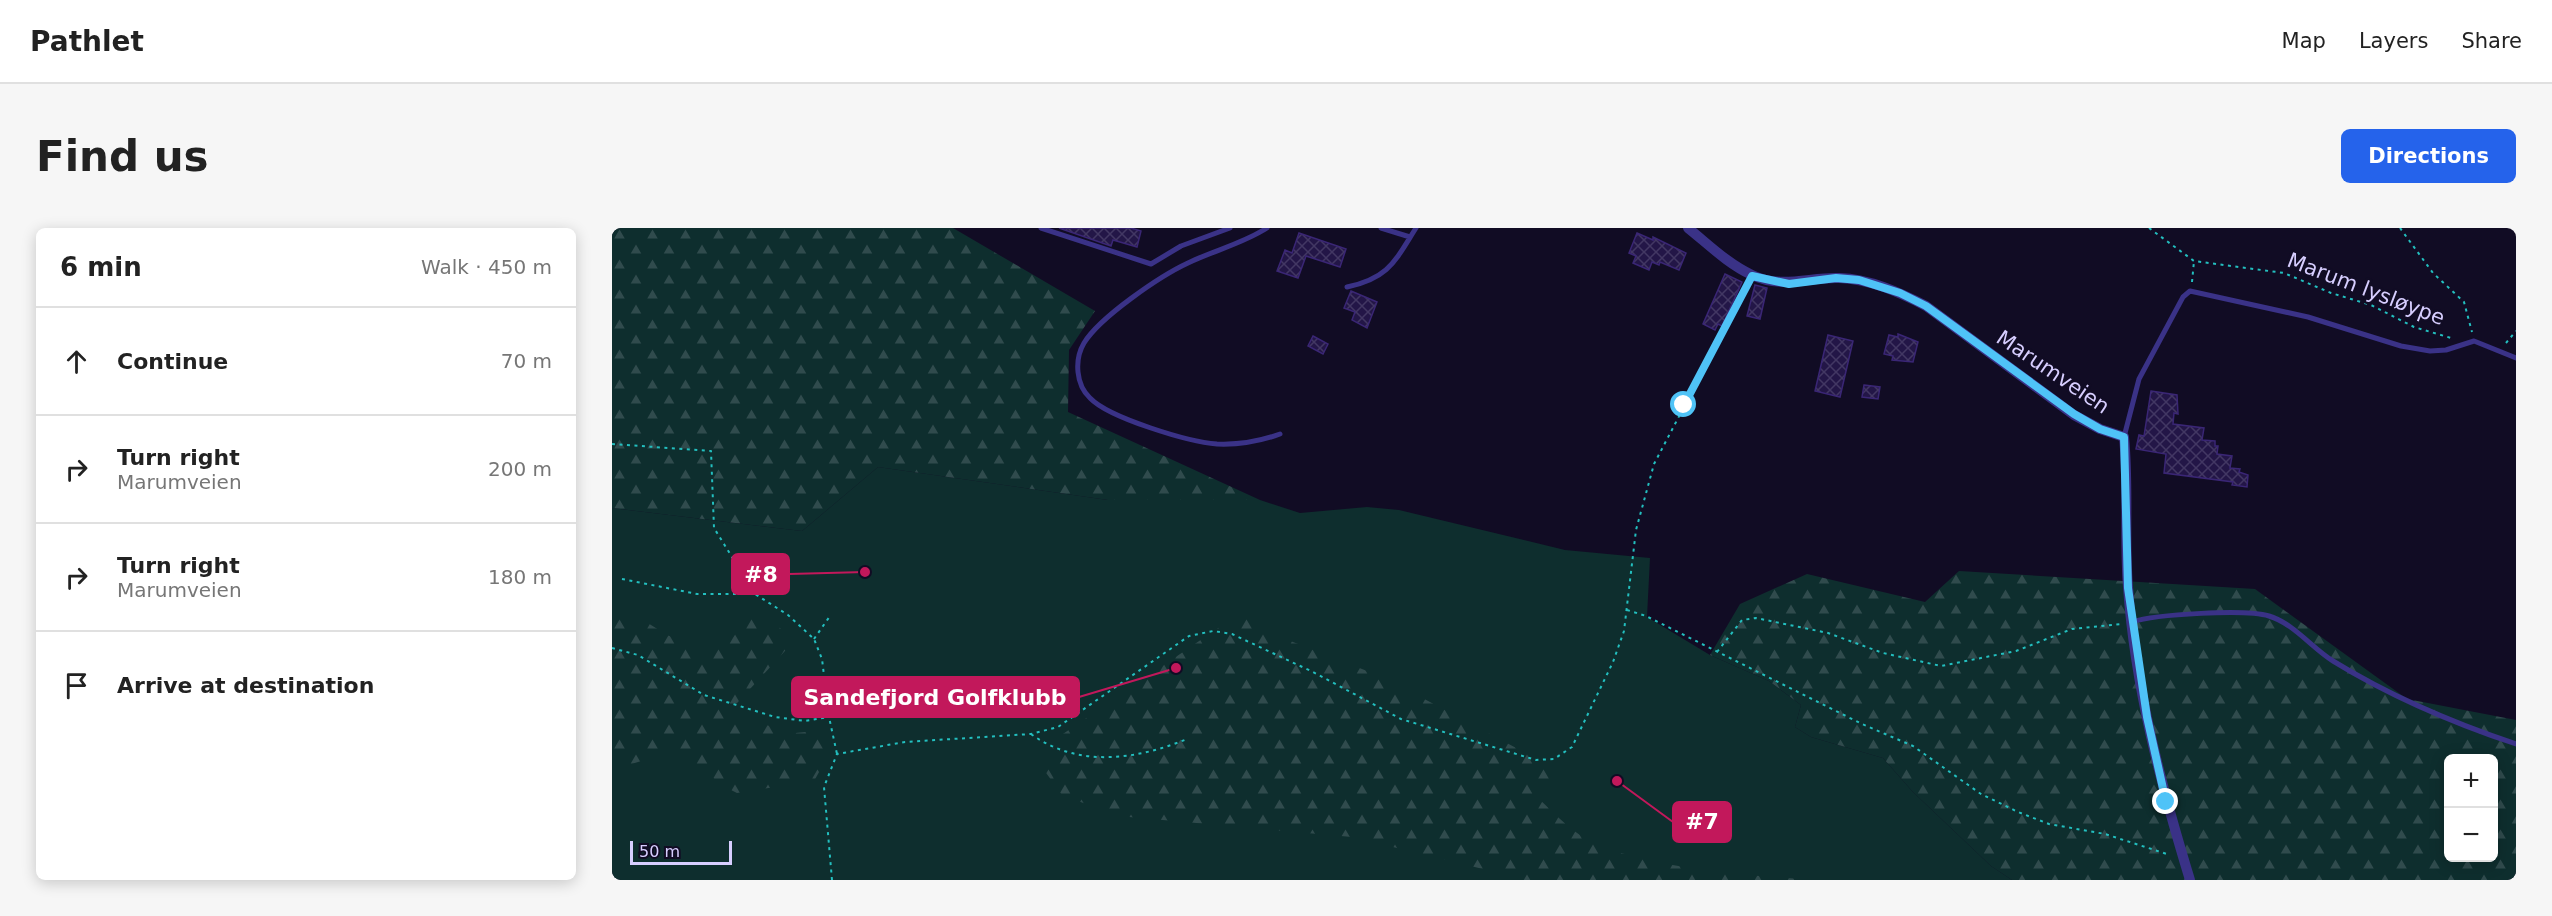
<!DOCTYPE html>
<html lang="en">
<head>
<meta charset="utf-8">
<style>
  :root { --surface:#fff; --page:#f6f6f6; --text:#222; --muted:#767676; --line:#e0e0e0; --accent:#2563eb }
  body { margin:0; font-family:"DejaVu Sans",sans-serif; background:var(--page); color:var(--text) }
  .controls { position:absolute; right:18px; bottom:18px; display:grid; overflow:hidden; border-radius:9px; box-shadow:0 3px 15px #0003 }
  .controls button { width:54px; height:54px; display:grid; place-items:center; padding:0; border:0; border-bottom:2px solid var(--line); background:var(--surface); color:var(--text); font:30px sans-serif }
  .scale { position:absolute; left:18px; bottom:15px; width:102px; box-sizing:border-box; padding-left:6px; border:3px solid #d7ceff; border-top:0; font-size:16px; line-height:21px; white-space:nowrap; color:#d7ceff; -webkit-text-stroke:4px #110c24; paint-order:stroke }
  .stop { position:absolute; width:18px; height:18px; margin:-14px; border:4px solid #4fc3f7; border-radius:50%; background:#fff }
  .stop.end { background:#4fc3f7; border-color:#fff; box-shadow:0 2px 6px #0008 }
  .list { margin:0; padding:0; list-style:none }
  h2 { display:flex; justify-content:space-between; align-items:center; height:78px; margin:0; padding:0 24px; font-size:26px }
  h2 small { font-size:20px; font-weight:400; color:var(--muted) }
  .list li { display:grid; grid-template-columns:39px 1fr auto; gap:18px; align-items:center; box-sizing:border-box; height:108px; padding:0 24px; border-top:2px solid var(--line) }
  .list b { display:block; font-size:22px; white-space:nowrap }
  .list p { margin:0; font-size:20px; white-space:nowrap; color:var(--muted) }
  .list em { font-size:20px; font-style:normal; color:var(--muted) }
  .icon { flex:none; width:33px; height:33px; fill:none; stroke:currentColor; stroke-width:2; stroke-linecap:round; stroke-linejoin:round }
  .map { position:relative; flex:none; width:1904px; height:652px; overflow:hidden; border-radius:9px }
  header { display:flex; align-items:center; gap:36px; box-sizing:border-box; height:84px; padding:0 30px; background:var(--surface); border-bottom:2px solid var(--line) }
  header strong { font-size:28px }
  nav { display:flex; gap:33px; margin-inline-start:auto; font-size:21px }
  .intro { display:flex; align-items:center; justify-content:space-between; box-sizing:border-box; height:144px; padding:0 36px }
  h1 { margin:0; font-size:42px }
  .button { padding:15px 27px; border-radius:9px; background:var(--accent); color:#fff; font-size:21px; font-weight:700 }
  main { display:flex; gap:36px; padding:0 36px }
  aside { flex:1; background:var(--surface); border-radius:9px; box-shadow:0 3px 15px #0003 }
  .map>svg:first-child { display:block }
</style>
</head>
<body>
<header>
<strong>Pathlet</strong>
<nav><a>Map</a><a>Layers</a><a>Share</a></nav>
</header>
<div class="intro"><h1>Find us</h1><a class="button">Directions</a></div>
<main>
<aside>
<h2>6 min<small>Walk · 450 m</small></h2>
<ul class="list">
<li><svg class="icon" aria-label="ahead" viewBox="0 0 24 24"><path d="M12 20V5M6 11l6-6 6 6"/></svg><div><b>Continue</b></div><em>70 m</em></li>
<li><svg class="icon" aria-label="right" viewBox="0 0 24 24"><path d="M7 20v-9h11M14 6l5 5-5 5"/></svg><div><b>Turn right</b><p>Marumveien</p></div><em>200 m</em></li>
<li><svg class="icon" aria-label="right" viewBox="0 0 24 24"><path d="M7 20v-9h11M14 6l5 5-5 5"/></svg><div><b>Turn right</b><p>Marumveien</p></div><em>180 m</em></li>
<li><svg class="icon" aria-label="arrive" viewBox="0 0 24 24"><path d="M6 21V4h12l-3 4 3 4H6"/></svg><div><b>Arrive at destination</b></div></li>
</ul>
</aside>
<div class="map">
<svg width="1904" height="652" viewBox="0 0 1904 652">
  <defs>
    <pattern id="forest-firs" width="22" height="20" patternUnits="userSpaceOnUse" patternTransform="scale(1.5)"><rect width="22" height="20" fill="#0e2e2e"/><path d="M5 1l3.5 6h-7zM16 11l3.5 6h-7z" fill="#304b4d"/></pattern>
    <pattern id="building-cross-hatch" width="8" height="8" patternUnits="userSpaceOnUse" patternTransform="scale(1.5)"><rect width="8" height="8" fill="#231647"/><path d="M0 0l8 8M0 8l8-8" fill="none" stroke="#423763"/></pattern>
  </defs>
  <rect width="100%" height="100%" fill="#110c24"/>
  <!-- grass -->
  <path fill="#0e2e2e" d="M266,239L496,272H648L688,285L755,279L787,282L953,322L1038,330L1035,389L1098,427L1157,453L1189,477L1183,499L1199,509L1271,530L1301,564L1379,638L1400,652H0V280L190,303Z"/>
  <!-- forest -->
  <path fill="url(#forest-firs)" fill-rule="evenodd" d="M0,0H341L483,83L457,122L456,184L648,272H496L266,239L190,303L0,280Z
    M1347,343L1643,361L1795,471L1904,492V652H1400L1379,638L1301,564L1271,530L1199,509L1183,499L1189,477L1157,453L1098,427L1128,376L1195,346L1313,374ZM1836,530H1882V630H1836Z
    M144,381L183,412L115,486L183,505L214,502L220,521L202,553L125,565L113,559L65,522L0,542V385L23,387L55,407L93,422L121,409Z
    M634,381L648,401L773,450L947,543L926,570C940,583 955,599 971,609C1022,640 1146,649 1208,652H898L875,642L740,609L506,588L450,567L432,542L445,510Z"/>
  <!-- building -->
  <path fill="url(#building-cross-hatch)" stroke="#3a2675" stroke-width="1.5" d="M447,0H519L529,3L525,19L501,12L499,18Z
    M687,5L734,21L728,39L694,28L686,50L665,43L673,22L680,25Z
    M1025,5L1041,12V9L1074,25L1067,42L1048,34L1047,37L1040,34L1037,42L1021,35L1024,28L1017,25Z
    M1113,46L1130,54L1110,98L1106,96L1103,102L1091,96Z
    M1143,57L1155,60L1148,91L1135,88Z
    M739,63L765,74L755,100L740,92L743,84L732,80Z
    M1286,106L1306,114L1301,134L1280,132L1281,128L1272,126L1277,107L1286,109Z
    M1216,107L1241,113L1228,169L1203,163Z
    M701,108L716,116L711,126L696,118Z
    M1252,157L1268,159L1266,171L1250,169Z
    M1539,163L1565,167L1566,186L1562,185L1561,196L1592,200L1590,212L1603,213V218H1606L1605,226L1620,228L1618,240L1628,241L1627,244L1636,247L1635,259L1620,257L1621,254L1552,245L1554,226L1524,221L1527,207L1532,208Z"/>
  <g fill="none" stroke-linecap="round" stroke-linejoin="round">
    <!-- path -->
    <path stroke="#23bfbf" stroke-width="2" stroke-dasharray="3 4.5" stroke-linecap="butt" d="M1537,0L1582,33L1672,45L1719,65L1759,77L1802,99L1839,110
      M1788,0L1821,45L1852,74L1860,104
      M1580,54L1582,33
      M1894,115L1904,103
      M0,216L99,223L102,300L143,366L176,387L202,411L210,431L217,489L225,526
      M10,351L85,366H143
      M1015,382L1034,388L1250,496L1301,518L1369,566L1406,584L1437,596L1493,606L1558,627
      M202,411L218,388
      M0,420L26,427L92,467L163,489L193,493L217,489
      M1105,424L1130,392L1144,390L1216,405L1271,425L1329,438L1404,423L1460,401L1509,396
      M419,506C466,540 524,532 575,511
      M220,652L212,559L225,526L293,514L419,506L446,499L577,408L601,403L620,406L701,444L789,491L924,532L942,531L960,519L1001,434L1012,403L1024,302L1042,236L1136,57"/>
    <!-- lane -->
    <path stroke="#3a3287" stroke-width="5" d="M429,0L539,36L569,18L618,0
      M655,0C630,16 603,22 576,35C548,48 488,89 472,115C462,132 464,157 478,170C497,190 577,214 605,216C628,217 646,214 668,206
      M769,0L798,9
      M735,59C777,50 783,33 804,0
      M1512,209L1527,151L1571,69L1578,63L1696,89L1789,118L1818,123L1834,122L1862,113L1904,130
      M1520,394C1544,386 1634,381 1657,388C1681,395 1700,420 1721,433C1778,468 1841,495 1904,516"/>
    <!-- street -->
    <path stroke="#3a3287" stroke-width="10" d="M1076,0C1096,16 1116,36 1140,47C1169,61 1197,49 1227,50C1258,51 1287,64 1314,78L1462,187L1488,201L1512,209C1517,259 1512,309 1516,359C1523,459 1549,557 1578,652"/>
  </g>
  <g fill="none" stroke-linecap="round" stroke-linejoin="round">
    <!-- route -->
    <path stroke="#4fc3f7" stroke-width="8" d="M1072,177L1140,48L1177,56L1224,50L1247,52L1288,65L1314,78L1462,186L1488,201L1512,209L1516,360L1535,489L1554,574"/>
  </g>
  <g text-anchor="middle" dominant-baseline="central" stroke-width="5" stroke-linejoin="round" paint-order="stroke">
    <!-- street labels -->
    <g font-size="21" fill="#d7ceff" stroke="#110c24">
      <text transform="translate(1754 61) rotate(21)">Marum lysløype</text>
      <text transform="translate(1441 144) rotate(34)">Marumveien</text>
    </g>
  </g>
  <!-- callouts -->
  <path fill="none" stroke="#c2185b" stroke-width="2" d="M253 344L177 346M564 440L467 469M1005 553L1061 594"/>
  <g fill="#c2185b" stroke="#110c24" stroke-width="2">
    <circle cx="253" cy="344" r="6"/>
    <circle cx="564" cy="440" r="6"/>
    <circle cx="1005" cy="553" r="6"/>
  </g>
  <g fill="#c2185b" stroke="#c2185b" stroke-width="2">
    <rect x="120" y="326" width="57" height="40" rx="6"/>
    <rect x="180" y="449" width="287" height="40" rx="6"/>
    <rect x="1061" y="574" width="58" height="40" rx="6"/>
  </g>
  <g font-size="22" text-anchor="middle" font-weight="bold" fill="#fff">
    <text x="149" y="354">#8</text>
    <text x="323" y="477">Sandefjord Golfklubb</text>
    <text x="1090" y="601">#7</text>
  </g>
</svg>
<div class="controls">
<button>+</button>
<button>−</button>
</div>
<div class="scale">50 m</div>
<div class="stop" style="left:1072px;top:177px"></div>
<div class="stop end" style="left:1554px;top:574px"></div>
</div>
</main>
</body>
</html>
